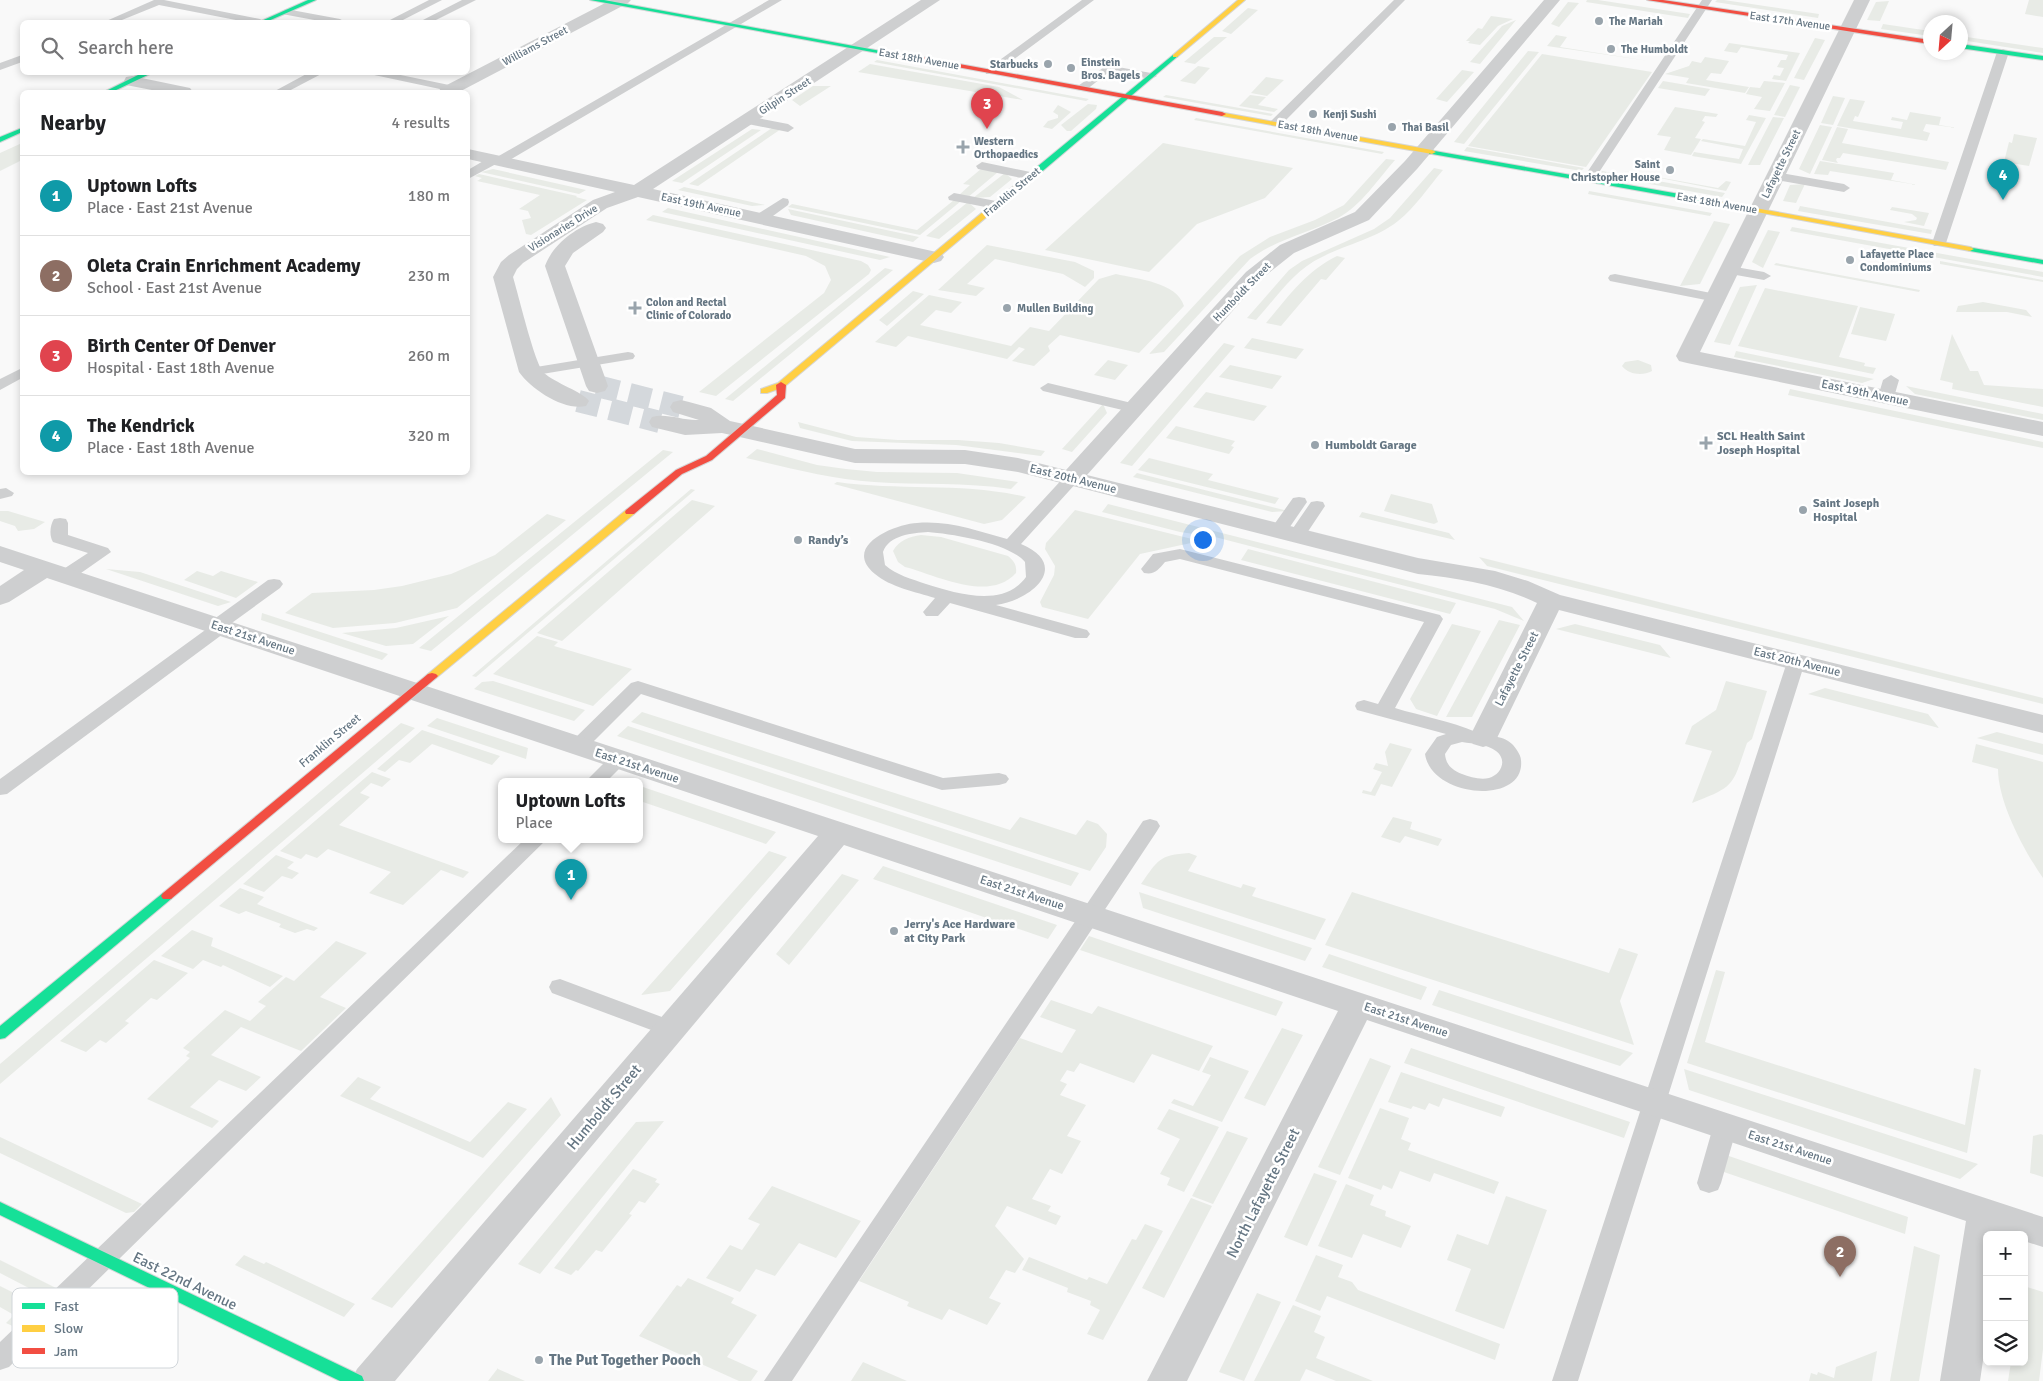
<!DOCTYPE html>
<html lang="en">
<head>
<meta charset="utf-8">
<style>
  :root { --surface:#fff; --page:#f6f6f6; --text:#202124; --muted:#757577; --line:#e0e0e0; --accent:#0b8043 }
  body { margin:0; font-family:Signika,sans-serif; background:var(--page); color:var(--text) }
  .controls { position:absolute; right:15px; bottom:15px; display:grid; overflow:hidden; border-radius:8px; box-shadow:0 2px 8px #0003 }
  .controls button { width:45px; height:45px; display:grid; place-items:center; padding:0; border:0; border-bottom:1px solid var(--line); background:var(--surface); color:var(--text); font:25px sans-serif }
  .compass { position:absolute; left:1923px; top:15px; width:45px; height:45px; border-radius:50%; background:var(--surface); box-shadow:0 2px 8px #0003; rotate:206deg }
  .you { position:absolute; left:1202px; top:539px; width:18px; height:18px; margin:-12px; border:4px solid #fff; border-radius:50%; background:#1a73e8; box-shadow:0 0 0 8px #1a73e833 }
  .badge { display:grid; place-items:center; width:32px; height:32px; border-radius:50%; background:var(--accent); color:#fff; font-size:16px; font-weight:700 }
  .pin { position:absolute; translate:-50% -41px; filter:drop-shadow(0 1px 2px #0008) }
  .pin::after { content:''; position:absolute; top:26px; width:18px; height:15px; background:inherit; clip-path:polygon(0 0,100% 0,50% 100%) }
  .popup { position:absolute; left:498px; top:778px; width:145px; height:65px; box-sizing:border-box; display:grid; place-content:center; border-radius:8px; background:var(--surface); filter:drop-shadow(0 1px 4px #0005); font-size:16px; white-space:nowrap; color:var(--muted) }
  .popup b { font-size:19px; color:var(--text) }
  .popup::after { content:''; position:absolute; left:50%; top:100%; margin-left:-10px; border:10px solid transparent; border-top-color:var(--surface) }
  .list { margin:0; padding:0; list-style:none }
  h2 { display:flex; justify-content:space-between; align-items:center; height:65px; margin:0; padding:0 20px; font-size:21px }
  h2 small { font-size:16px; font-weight:400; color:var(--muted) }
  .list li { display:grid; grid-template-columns:32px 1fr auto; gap:15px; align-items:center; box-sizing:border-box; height:80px; padding:0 20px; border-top:1px solid var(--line) }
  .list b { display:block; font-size:19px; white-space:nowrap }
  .list p { margin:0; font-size:16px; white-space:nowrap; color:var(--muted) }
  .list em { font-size:16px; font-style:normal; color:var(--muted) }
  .icon { flex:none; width:28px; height:28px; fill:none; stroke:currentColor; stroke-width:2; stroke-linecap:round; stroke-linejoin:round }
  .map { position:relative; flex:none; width:2043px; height:1381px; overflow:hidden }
  .search { position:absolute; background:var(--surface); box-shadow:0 2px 8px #0003; left:20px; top:20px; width:450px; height:55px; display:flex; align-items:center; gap:12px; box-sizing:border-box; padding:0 18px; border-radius:8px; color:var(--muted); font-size:19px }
  .panel { position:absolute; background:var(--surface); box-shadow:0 2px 8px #0003; left:20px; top:90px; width:450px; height:385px; border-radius:8px }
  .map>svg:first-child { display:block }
</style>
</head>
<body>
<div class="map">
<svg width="2043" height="1381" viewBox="0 0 2043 1381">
  <rect width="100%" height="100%" fill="#f9f9f9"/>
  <!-- green -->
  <path fill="#e8ebe6" d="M1587,0H1598L1690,14L1688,18L1586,2Z
    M1717,0H1724L1819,14L1818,18L1715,2Z
    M2029,0H2043V17L2025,14Z
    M1889,1L1880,21L1867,20L1876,2Z
    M1568,2L1579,3L1559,27L1551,24Z
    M1248,8L1258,10L1231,34L1222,31Z
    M1491,16L1513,19L1498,26L1480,45L1468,43L1470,41H1466L1478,28L1482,29Z
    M1516,20L1480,64L1470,62L1502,26Z
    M1883,24L1930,31V36L1881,29Z
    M1556,35L1567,37L1560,47L1649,61L1547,46Z
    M1960,36L2043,48V53L1961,40Z
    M1214,37H1227L1195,64L1184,62Z
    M1815,38L1825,40L1804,80L1794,78Z
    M1729,43L1800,53L1786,81L1772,79L1774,75L1780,76L1784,68L1777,67L1781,60H1786L1788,55L1741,47L1737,53L1724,51Z
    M1528,51L1539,52L1464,144L1454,142Z
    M1542,54L1652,72L1586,167L1468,146Z
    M1705,57L1729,61L1721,74L1711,73L1706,80L1749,87L1745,93L1686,83L1689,78L1665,74L1689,66L1692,61L1701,63Z
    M877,60L1089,99L1086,101L874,62Z
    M870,64L999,87L1023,100L858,72Z
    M1198,66L1210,68L1195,84L1180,81Z
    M1462,70L1474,72L1447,102L1436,99Z
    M1266,77L1284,80L1267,96L1251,93Z
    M1663,81L1710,89L1705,96L1658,88Z
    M1764,81L1785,83L1770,111L1754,109L1762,97L1746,94L1750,87L1760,88Z
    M1790,85L1800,87L1785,117L1774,115Z
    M813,86H831L800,106L792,100Z
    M1166,95L1273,114L1271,116L1163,97Z
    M1250,95L1266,97L1258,105L1278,109L1274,112L1239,106Z
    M1833,96L1845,98L1833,125L1821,123Z
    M1850,99L1865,101L1858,117L1855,116L1853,121L1901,129L1903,122L1891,120L1892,117L1907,120L1910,112L1941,117L1939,125L1958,128L1926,124L1923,131L1930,133L1927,141L1837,126Z
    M1088,104L1097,105L1096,109L1071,131H1067L1061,125Z
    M1058,105L1071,112L1052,129L1043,127L1048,121L1058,118V115L1053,112Z
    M1675,107L1718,114L1716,117L1705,116L1702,121L1705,122L1695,138L1701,139L1691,155L1664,150L1671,137L1657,135Z
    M1749,115L1766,118L1741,164L1692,156L1694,152L1739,159L1743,149L1701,141L1703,139L1745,146L1756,122L1746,120Z
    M1773,117L1784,118L1760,165H1748Z
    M1196,118L1384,152L1382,154L1194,120Z
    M1820,125L1832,127L1810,174L1799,169Z
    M1837,127L1848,129L1842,143L1949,162L1946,170L1843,153L1840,158H1837L1836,160L1838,163L1822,160Z
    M772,128L781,129L698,186L689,184Z
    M752,129L761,130L682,183L672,181Z
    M2014,134L2037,138L2029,166L2004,162L2009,142L2012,143Z
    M22,143V160L0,171V153Z
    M1163,143L1293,168L1265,198L1197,224L1149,272L1045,250Z
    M1467,147L1584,168L1581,171L1464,151Z
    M1386,159L1395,160C1378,179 1361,206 1338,218C1309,233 1277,239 1250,259L1164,352L1149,354L1240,256L1270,237L1315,220L1344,205Z
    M1820,161L1894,173L1891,180L1918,185L1830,171L1828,175L1814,174Z
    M1434,168L1443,170C1429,186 1415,208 1398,221C1375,239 1347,244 1322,257C1294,270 1276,298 1256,320L1247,318L1289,270L1302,261L1374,229L1390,218Z
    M493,169L586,190L579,194L481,172Z
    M981,169L998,172L967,198L958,196L970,185L963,184Z
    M1619,170L1718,188L1726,181L1731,182L1726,191Z
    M1602,171L1725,193L1722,197L1600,175Z
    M1005,173L1012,179L990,197L973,198Z
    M479,174L577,196L576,197L587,200L531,235L526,234L522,220L531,218L528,211L519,209L540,195L477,181L482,178L475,176Z
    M1805,184L1796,203L1783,201L1790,185Z
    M684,187L765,205L752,206L678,190Z
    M1589,191L1712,213L1710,216L1588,194Z
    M954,200L961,201L920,235L788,207L792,204L917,230Z
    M968,202L976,209L939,239L926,236Z
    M1800,206L1932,230L1931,234L1798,211Z
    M1892,207L1929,213L1924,226L1904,222L1916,220L1917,218L1912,214L1890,210Z
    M668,208L890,257L880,260L662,212Z
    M788,209L919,237L913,242L791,215Z
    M653,215L861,261L868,265L871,270L869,274L716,396L699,392L824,293L831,280L825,266L806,256L646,220Z
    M1714,221L1730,224L1700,284L1680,286Z
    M1792,227L2043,272V277L1790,231Z
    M1768,230L1780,232L1763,268L1752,262Z
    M987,245L1075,262L1094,271V278L1085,287L1063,274L995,259L967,284L985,288L976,296L938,290Z
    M1337,256L1345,258L1326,280L1321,279L1281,326L1266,323C1288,297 1306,271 1337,256Z
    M1940,261L2043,280V282L1940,264Z
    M1776,263L1920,290L1919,292L1774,265Z
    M885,268L893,270L733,401L725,399Z
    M1116,274C1137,279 1177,282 1184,306L1139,353L1060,335L1048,346L1050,351L1034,366L1012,361L1025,349L1019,347L1007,359L908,336L896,347L875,342L929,295L962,302L951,313L936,310L920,325L1011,346L1030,327L1049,331L1099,279Z
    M1757,285L1730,345L1714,342L1740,287Z
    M1765,288L1858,306L1839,357L1865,363L1864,366L1876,368L1873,374L1738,346Z
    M913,291L924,294L887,326L879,320Z
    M1983,302L2026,310L2032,317L2007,312H1956L1958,306Z
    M1860,307L1895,314L1886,341L1851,334Z
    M1952,334L1970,371H1978L1984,385L2043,389V407L1952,389L1953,383L1940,380Z
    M1252,338L1304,349L1296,359L1244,348Z
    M1224,343L1235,346L1132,466L1120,463Z
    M1736,351L1874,379L1862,383L1734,357Z
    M1108,360L1128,365L1115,380L1094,375Z
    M1638,360L1651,365L1652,371C1643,376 1629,375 1622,366L1625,362Z
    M1230,365L1282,376L1272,389L1219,377Z
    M1906,386L2043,414V420L1915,394Z
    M1790,389L2043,442V448L1788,395Z
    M1206,392L1267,406L1254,421L1193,407Z
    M1103,404L1107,413L1072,452L1062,449Z
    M798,422L856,437L898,440H958L999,443L1045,451L1041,456L956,445L852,441L800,428Z
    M1176,426L1235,441L1231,446L1234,447L1229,454L1166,438Z
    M757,449L817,465L846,469L877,472L957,473L1018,482L1011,489C965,482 920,485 874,482C830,479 789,468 746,458Z
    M663,450L673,452L431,651L419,648Z
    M1149,458L1213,474L1208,480L1279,498L1275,504L1138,470Z
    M1137,473L1288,511L1272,512L1133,477Z
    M837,482C900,491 963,482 1026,497L1002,520L984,524L834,484Z
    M691,489L695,490L476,677L472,676Z
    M1391,494L1432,504L1438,522L1434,524L1384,511Z
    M692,500L715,506L562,641L537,633Z
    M1108,504L1512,607L1524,621L1495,609L1215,537L1180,532L1102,512Z
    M1075,510L1200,541L1140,554L1088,619L1042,607L1040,602L1054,575L1055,566L1045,549L1046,543Z
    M0,511H8L45,522L34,529L18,531L15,526L0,521Z
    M1362,512L1449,533L1455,540L1359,517Z
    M547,514L566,520L457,608L395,623L333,628L285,613L312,593L374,590L402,586L451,574L495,555Z
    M921,535L941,537L1008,556C1014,561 1017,565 1016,573C989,603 936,575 905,567L898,562L893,551C899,540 909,537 921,535Z
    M1248,549L1456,603L1450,614L1241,560Z
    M1479,557L2043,698V704L1487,566Z
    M106,569L140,572L231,602L218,606Z
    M197,571L213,576L221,571L258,582L236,598L184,580Z
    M262,613L388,654L382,660L261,620Z
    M449,616L413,644L386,646L342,633L396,628Z
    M1499,620L1520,625L1472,717H1446Z
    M1452,624L1481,631L1437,716L1416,709L1410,699Z
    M1575,624L1660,645L1671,658L1556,629Z
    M537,636L558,642L554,646L632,669L593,706L493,674Z
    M493,681L585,710L574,721L474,689L482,682Z
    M1726,681L1767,691L1752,739L1747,743C1732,786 1736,786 1692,803L1712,751L1685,744L1692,726L1716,710Z
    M1825,688L1928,714L1939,728L1808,694Z
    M642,712L1010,830L1020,817L1076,835L1087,820L1098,824L1107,834L1106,847L1090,871L631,722Z
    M437,718L528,748L526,759L427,726Z
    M401,723L415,728L0,1084V1064Z
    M628,726L1079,873L1071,886L617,736Z
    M422,730L500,756L492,765L432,744L410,763L399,760L385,772L377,769Z
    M1997,732L2043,744V755L1977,738Z
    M1390,743L1412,749L1392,787L1381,784L1375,796L1362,793L1363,790L1371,792L1382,772L1373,769L1376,763L1388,766L1385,752Z
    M1976,744L2043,762V878C2024,851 1998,802 1998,769L1972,762Z
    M372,772L391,779L382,787L371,783L360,793L370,797L339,825L469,872L463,878L441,870L403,905L369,893L391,872L328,849L317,858L306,854L301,859L280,851Z
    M640,786L776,832L766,844L640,801Z
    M1393,817L1412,822L1410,829L1442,839L1438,846L1405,836L1400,843L1381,837Z
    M769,851L787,857L670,991L641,995Z
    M1189,853L1197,856L1188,871L1241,888L1243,884L1256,888L1252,896L1326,919L1315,940L1141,884C1158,860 1159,855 1189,853Z
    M276,855L294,862L287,868L299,873L292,879L282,876L264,892L243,884Z
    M883,866L1057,925L1048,939L873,879Z
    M842,874L859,880L789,965L776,954Z
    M240,888L264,897L257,904L318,928L314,931L307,929L295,933L279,927L281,924L246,911L239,914L219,906Z
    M1139,892L1312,948L1305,961L1143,908Z
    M1352,892L1609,973L1619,948L1638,954L1620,1001L1634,1045L1325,945Z
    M192,930L213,938L211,946L283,976L270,987L223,965L221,967L203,960L193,969L161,956Z
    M1089,936L1283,1002L1276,1016L1080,950Z
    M336,941L367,953L320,997L346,1008L301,1051L241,1027L211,1055L261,1077L246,1091L219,1080L190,1107L219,1121L212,1128L147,1099L190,1058L186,1056L190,1052L183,1048L225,1010L250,1021L266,1006L258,1002L286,977L294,981Z
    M1329,954L1427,987L1421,1000L1322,967Z
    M154,960L188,973L157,1000L151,998L125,1021L129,1023L106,1043L100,1040L86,1052L60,1041Z
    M1716,970L1725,972L1705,1042L1965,1125L1974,1068L1981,1070L1967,1153L1687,1063Z
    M1439,990L1633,1053L1620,1066L1432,1005Z
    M1051,1000L1092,1014L1098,1006L1213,1046L1199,1071L1152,1054L1134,1083L1080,1063L1074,1072L1067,1070L1060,1081L1067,1084L1060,1095L1086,1105L1067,1136L1081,1141L1062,1174L1050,1169L1032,1199L1051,1206L1048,1211L1061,1216L1056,1225L1007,1206L995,1226L1024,1259L1015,1273L1006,1270L989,1298L1001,1303L987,1325L949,1309L942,1320L907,1306L909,1302L859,1281L1020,1038L1062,1053L1076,1030L1040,1017Z
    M1282,1028L1303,1035L1265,1106L1244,1098Z
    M1411,1048L1630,1122L1624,1138L1404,1063Z
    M1210,1057L1249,1071L1222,1122L1171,1103L1174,1099L1193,1106L1211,1075L1202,1072Z
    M1370,1058L1391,1066L1340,1175L1318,1167Z
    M1684,1069L1978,1164L1960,1179L1689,1090Z
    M1401,1072L1505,1107L1501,1117L1443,1098L1439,1107L1429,1103L1425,1110L1413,1106L1411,1109L1388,1102Z
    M358,1077L381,1087L370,1099L470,1142L508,1102L527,1109L483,1158L340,1096Z
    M551,1097L561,1115L392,1308L371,1299Z
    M1380,1108L1409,1118L1401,1139L1411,1143L1408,1150L1499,1182L1494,1194L1434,1173L1430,1182L1400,1171L1392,1189L1383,1185L1381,1190L1348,1178Z
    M1169,1109L1219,1127L1184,1192L1167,1185L1170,1178L1160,1174L1180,1139L1157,1129Z
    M664,1121L540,1274L518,1264L636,1122Z
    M1227,1131L1248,1138L1213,1204L1192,1196Z
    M2041,1134L2043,1135V1177L2030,1173L2033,1136Z
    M0,1137L142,1204L134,1212L126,1213L0,1153Z
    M1726,1155L1908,1217L1905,1234L1721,1171Z
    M633,1169L657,1179L655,1182L660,1184L645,1203L639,1201L629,1214L632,1215L602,1252L596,1250L578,1271L576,1270L571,1275L554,1268Z
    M1314,1173L1337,1181L1307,1246L1284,1237Z
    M1346,1184L1374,1195L1370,1205L1386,1211L1385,1216L1411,1226L1401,1248L1363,1234L1352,1258L1318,1246Z
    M772,1186L861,1221L836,1258L799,1243L775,1276L756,1269L740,1292L706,1278L730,1245L742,1250L760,1224L748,1219Z
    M1506,1196L1547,1210L1504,1329L1455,1311L1471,1269L1447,1260L1457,1234L1488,1245Z
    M1191,1198L1212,1206L1164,1298L1142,1288Z
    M1145,1224L1163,1231L1103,1340L1087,1334L1100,1310L1090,1305L1091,1301L1067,1292L1068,1288L1022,1270L1029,1257L1087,1280L1089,1277L1107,1284L1132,1239L1136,1240Z
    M1914,1246L1940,1255L1919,1381H1890Z
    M244,1255L264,1264L266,1262L355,1304L344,1317L235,1265Z
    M1316,1255L1343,1265L1338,1277L1352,1282L1358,1290L1500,1344L1495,1360L1327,1296L1320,1311L1295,1301Z
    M0,1260L58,1289L48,1298L0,1273Z
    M688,1278L734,1298L731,1303L757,1315L727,1357L758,1371L751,1381H739L639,1336L677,1285L681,1287Z
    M0,1286L40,1306L17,1328L6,1323L14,1315L0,1307Z
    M2024,1286L2043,1292V1349L2039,1381H2008L2011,1362H2024Z
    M1257,1293L1281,1302L1244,1381L1219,1372Z
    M1293,1305L1321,1316L1314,1332L1325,1337L1316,1358L1373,1381H1336L1306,1369L1300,1381H1254Z
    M1877,1351L1872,1381H1809L1811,1373L1817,1375L1818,1372L1834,1378L1836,1367Z
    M863,1362L907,1381H851Z
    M498,1368V1369L525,1381H488Z"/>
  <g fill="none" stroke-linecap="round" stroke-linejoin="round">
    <!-- street-tunnel -->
    <path stroke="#d4d8dc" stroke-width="22" stroke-dasharray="22 11" stroke-linecap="butt" d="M597,386L681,407
      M578,401L660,422"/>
    <!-- fast casing -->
    <g stroke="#d5d6d7" stroke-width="2">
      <path id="fast" d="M308,0H316L266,22H259Z
        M590,0H604L897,54L894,56Z
        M1960,44L2043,56V60L1960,48Z
        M1173,55L1178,56L1032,180H1026V176Z
        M144,72H154L112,92H104Z
        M22,128V132L0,142V137Z
        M1429,150L1708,199L1712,201L1708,203L1432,154H1429Z
        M1967,247L2043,260V264L1970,251L1966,249Z
        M167,892L171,893L173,896L171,899L5,1038L0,1039V1026L163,893Z
        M0,1202L362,1376L364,1381H340L0,1215Z"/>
    </g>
    <!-- slow casing -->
    <g stroke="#d5d6d7" stroke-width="2">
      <path id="slow" d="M1238,0H1245L1177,57H1173V55Z
        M1219,112L1432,150L1436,152L1432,154L1222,116L1218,114Z
        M1026,176L1033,178L784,387L767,393H761V389L778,383Z
        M1705,199L1970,247L1974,249L1970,251L1708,203H1705Z
        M630,509L635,512L634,514L436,678H428L426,676L428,674L626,510Z"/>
    </g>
    <!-- jam casing -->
    <g stroke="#d5d6d7" stroke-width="2">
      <path id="jam" d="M1647,0H1663L1930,40V44Z
        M894,52L1222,112L1226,114L1222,116L892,55V53Z
        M781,382L786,385L785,398L712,460L682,474L634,514H626L625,512L626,510L676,470L706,456L777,395L776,385Z
        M432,673L436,674L438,676L436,678L171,899H163L161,896L163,893L428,674Z"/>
    </g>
    <!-- lane -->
    <path fill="#cecfd0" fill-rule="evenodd" d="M154,0H164L260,19L265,22H246L159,5L117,22H104Z
      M429,0H442L399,22H386Z
      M462,0H476L432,22H419Z
      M769,0H782L503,164H496L468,179V170L490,157H497Z
      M1082,0H1094L994,74H986V70Z
      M1394,0H1405L1280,126H1272L1270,123L1272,120Z
      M1702,0H1712L1592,183H1584L1582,180Z
      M286,9L340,19L345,22H325L282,14L281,12Z
      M2003,49L2009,52L1946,243L1944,246H1934L1932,243L1997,52Z
      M22,55V62L0,70V63Z
      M1107,65L1151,73L1157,76L1151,79L1109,72L1086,90H1078V86Z
      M310,72H325L287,92H273Z
      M360,72H386L454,86L460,89L454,92Z
      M747,116L788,124L794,128L788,132L743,123L741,120Z
      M982,162L1035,173L1037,176L1031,180L978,169L976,166Z
      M1775,172L1844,184L1850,188L1844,192L1771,179L1769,176L1771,173Z
      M954,193L996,201L1002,205L996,209L949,200L948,197Z
      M783,198L788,199L789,202L788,205L766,221H756L754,218L756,215Z
      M1730,266L1764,272L1771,276L1764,280L1725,273L1723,270Z
      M1615,274L1716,294L1723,298L1716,302L1610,281L1608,278L1610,275Z
      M628,352L633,353L635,356L633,359L530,376L523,372L530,368Z
      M22,368V378L0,390V379Z
      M1891,375L1899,380L1894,397L1886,402L1881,400L1878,397L1883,380Z
      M1048,383L1140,405L1143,408L1135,413L1043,391L1040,388Z
      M1072,473L1078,475L1080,478L1078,481L1021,544C1071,565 1033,600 996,605L1087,630L1090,634L1087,638H1075L950,603L938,616H926L923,612L935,598C916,592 890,587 875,574C841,546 895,524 917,523C948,520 978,531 1007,539L1066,475ZM928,532C953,534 1009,543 1025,562L1026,577C1003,609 956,593 926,584C912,579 896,575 885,565L883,552C889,535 912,533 928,532Z
      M6,488L14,493L12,496L0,499V489Z
      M1299,497L1305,498L1307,502L1285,534H1273L1271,530L1273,526L1293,498Z
      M1317,501L1323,502L1325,506L1303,539H1291L1289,535L1291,531L1311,502Z
      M60,518L66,519L68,523V535L108,548L111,552L71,580H59L56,576L59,572L88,553L53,542C49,536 50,525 54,519Z
      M1180,549L1440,615L1443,619L1395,708C1421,716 1451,721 1476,732C1487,737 1501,734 1512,744C1515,747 1521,755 1521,760C1526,805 1432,799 1425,754L1437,737L1446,734L1357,710L1355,706L1357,702L1364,700L1378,704L1424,622L1180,559L1165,562C1158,570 1155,575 1144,573L1141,569L1153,554ZM1462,742C1474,744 1487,744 1496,751C1508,760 1501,775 1489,778C1480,780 1470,777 1462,774C1452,770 1446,765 1445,754L1451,745Z
      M274,579L280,580L283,584L280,588L229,625L227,631L7,794L0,795V779L208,628L210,622L268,580Z
      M1796,656L1803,658L1805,662L1578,1381H1552L1787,662L1789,658Z
      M638,681L943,778L999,773L1006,775L1009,779L1006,783L999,785L942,790L641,694L585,750L578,752L571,750L568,746L571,742L631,683Z
      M618,754L625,756L628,760L607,781H586L611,756Z
      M1150,819L1157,821L1160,826L1157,831L792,1381H764L1143,821Z
      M525,839H547L9,1367L0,1370V1342Z
      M560,979L678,1023L681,1029L678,1035L670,1037L552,993L549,987L552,981Z
      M1725,1118L1733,1120L1737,1127L1721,1183L1718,1190L1709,1193L1700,1190L1697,1183L1713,1127L1717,1120Z"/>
    <!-- street -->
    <path fill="#cecfd0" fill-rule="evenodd" d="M611,0H631L628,3L459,92H438L441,88Z
      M921,0H940L653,189L941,253L944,257L941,261L934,263L638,197L607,208L523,263L517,269L513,277C518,293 535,365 544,373C555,383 583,392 589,401L586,406C564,411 532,390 519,372L493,277L501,262L509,255L593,200L615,192L468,159V149L634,185Z
      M1544,0H1560L1417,169L1369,220L1294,253L1260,280L1087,475L1418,558L1495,571L1528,581L1560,595L2043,715V733L1559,610L1497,738L1493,744L1483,747L1473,744L1469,738L1537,603C1499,585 1459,578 1418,574L1018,472L965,464L855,463L722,433L685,435L652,427L649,422L652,417C667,413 683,421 699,420L673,412L670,407L673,402L681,400L689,402L711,408L730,421L855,449L965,450L1018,458L1066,470L1246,272L1280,245L1355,212L1405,161Z
      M1854,0H1870L1700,352L2043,422V436L1687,363L1679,361L1676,356Z
      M132,76L190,88L193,92H162L126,85L124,81L126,77Z
      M596,222L603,224L606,228L603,232L573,253L565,266L608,386L605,391L597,393L589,391L586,386L545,266C552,246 575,227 596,222Z
      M0,546L2043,1217V1247L2024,1241V1235L2001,1233L1987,1235V1333L1980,1381H1940L1966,1221L1367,1020L1187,1381H1147L1338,1011L844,845L395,1381H351L357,1369L818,836L47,578L9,602L0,605V586L24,570L0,562Z"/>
    <!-- fast -->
    <use href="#fast" fill="#16e098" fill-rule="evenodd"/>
    <!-- slow -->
    <use href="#slow" fill="#ffcf43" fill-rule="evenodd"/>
    <!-- jam -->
    <use href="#jam" fill="#f24e42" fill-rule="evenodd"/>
  </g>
  <!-- markers -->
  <g fill="#99a4ac" stroke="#fff" stroke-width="2">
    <circle cx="1599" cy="21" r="5"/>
    <circle cx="1611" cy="49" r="5"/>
    <circle cx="1048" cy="64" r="5"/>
    <circle cx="1071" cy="68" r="5"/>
    <circle cx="1313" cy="114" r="5"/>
    <circle cx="1392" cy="127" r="5"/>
    <path d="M960.5 139.5h5v5h5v5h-5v5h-5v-5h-5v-5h5z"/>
    <circle cx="1670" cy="170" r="5"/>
    <circle cx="1850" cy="260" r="5"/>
    <path d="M632.5 300.5h5v5h5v5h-5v5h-5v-5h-5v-5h5z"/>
    <circle cx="1007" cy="308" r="5"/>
    <path d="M1703.5 435.5h5v5h5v5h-5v5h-5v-5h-5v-5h5z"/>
    <circle cx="1315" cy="445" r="5"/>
    <circle cx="1803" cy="510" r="5"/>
    <circle cx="798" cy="540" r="5"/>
    <circle cx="894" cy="931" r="5"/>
    <circle cx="539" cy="1360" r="5"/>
  </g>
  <g text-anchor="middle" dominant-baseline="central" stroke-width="5" stroke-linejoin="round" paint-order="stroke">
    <!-- far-poi labels -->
    <g font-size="11" font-weight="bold" fill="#657683" stroke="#fff" text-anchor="start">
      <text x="1609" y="21">The Mariah</text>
      <text x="1621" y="49">The Humboldt</text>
      <text x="1081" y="62">Einstein<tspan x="1081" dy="13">Bros. Bagels</tspan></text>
      <text x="1038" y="64" text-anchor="end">Starbucks</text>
      <text x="1323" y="114">Kenji Sushi</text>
      <text x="1402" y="127">Thai Basil</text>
      <text x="974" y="141">Western<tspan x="974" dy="13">Orthopaedics</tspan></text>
      <text x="1660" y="164" text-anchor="end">Saint<tspan x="1660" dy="13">Christopher House</tspan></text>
      <text x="1860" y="254">Lafayette Place<tspan x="1860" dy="13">Condominiums</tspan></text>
      <text x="646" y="302">Colon and Rectal<tspan x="646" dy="13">Clinic of Colorado</tspan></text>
      <text x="1017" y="308">Mullen Building</text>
    </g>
    <!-- far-street labels -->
    <g font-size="11" fill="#657683" stroke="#fff">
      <text transform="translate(1790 21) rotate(8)">East 17th Avenue</text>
      <text transform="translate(535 46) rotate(-28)">Williams Street</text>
      <text transform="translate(919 59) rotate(10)">East 18th Avenue</text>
      <text transform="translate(785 96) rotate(-33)">Gilpin Street</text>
      <text transform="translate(1318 131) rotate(10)">East 18th Avenue</text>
      <text transform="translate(1781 164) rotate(-64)">Lafayette Street</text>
      <text transform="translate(1012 192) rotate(-40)">Franklin Street</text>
      <text transform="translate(1717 203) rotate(10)">East 18th Avenue</text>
      <text transform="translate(701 205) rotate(12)">East 19th Avenue</text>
      <text transform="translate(563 228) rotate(-32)">Visionaries Drive</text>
      <text transform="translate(1242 292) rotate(-46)">Humboldt Street</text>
    </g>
    <!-- street labels -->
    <g font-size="12" fill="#657683" stroke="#fff">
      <text transform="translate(1865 393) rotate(12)">East 19th Avenue</text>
      <text transform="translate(1073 479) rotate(14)">East 20th Avenue</text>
      <text transform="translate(253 638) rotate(18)">East 21st Avenue</text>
      <text transform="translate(1797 662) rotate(14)">East 20th Avenue</text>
      <text transform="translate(1517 669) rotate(-63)">Lafayette Street</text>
      <text transform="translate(330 741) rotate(-40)">Franklin Street</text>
      <text transform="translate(637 766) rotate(18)">East 21st Avenue</text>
      <text transform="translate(1022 893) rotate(18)">East 21st Avenue</text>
      <text transform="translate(1406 1020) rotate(18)">East 21st Avenue</text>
      <text transform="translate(1790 1148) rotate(18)">East 21st Avenue</text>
    </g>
    <!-- poi labels -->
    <g font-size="12" font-weight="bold" fill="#657683" stroke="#fff" text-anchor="start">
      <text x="1717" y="436">SCL Health Saint<tspan x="1717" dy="14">Joseph Hospital</tspan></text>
      <text x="1325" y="445">Humboldt Garage</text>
      <text x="1813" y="503">Saint Joseph<tspan x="1813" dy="14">Hospital</tspan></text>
      <text x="808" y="540">Randy’s</text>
      <text x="904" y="924">Jerry's Ace Hardware<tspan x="904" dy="14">at City Park</tspan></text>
    </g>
    <!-- near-street labels -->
    <g font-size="15" fill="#657683" stroke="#fff">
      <text transform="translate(604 1107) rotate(-50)">Humboldt Street</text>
      <text transform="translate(1263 1193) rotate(-63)">North Lafayette Street</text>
      <text transform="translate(185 1281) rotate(26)">East 22nd Avenue</text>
    </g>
    <!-- near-poi labels -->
    <g font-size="15" font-weight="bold" fill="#657683" stroke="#fff" text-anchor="start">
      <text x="549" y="1360">The Put Together Pooch</text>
    </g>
  </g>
  <!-- legend -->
  <rect x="12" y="1288" width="166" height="80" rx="8" fill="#fff" stroke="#d1d6da" stroke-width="1"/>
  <rect x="22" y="1303" width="23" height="6" fill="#16e098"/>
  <rect x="22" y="1325" width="23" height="7" fill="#ffcf43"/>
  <rect x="22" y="1348" width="23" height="6" fill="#f24e42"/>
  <g font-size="14" fill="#657683">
    <text x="54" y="1311">Fast</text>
    <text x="54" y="1333">Slow</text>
    <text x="54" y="1356">Jam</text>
  </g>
</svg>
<div class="controls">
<button>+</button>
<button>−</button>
<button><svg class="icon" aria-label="layers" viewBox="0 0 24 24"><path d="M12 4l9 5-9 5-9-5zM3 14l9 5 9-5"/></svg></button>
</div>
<svg class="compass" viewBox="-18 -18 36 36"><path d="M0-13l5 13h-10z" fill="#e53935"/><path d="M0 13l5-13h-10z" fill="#757577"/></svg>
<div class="you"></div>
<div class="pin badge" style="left:571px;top:900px;background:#0f9aa8">1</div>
<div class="popup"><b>Uptown Lofts</b>Place</div>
<div class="pin badge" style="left:1840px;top:1277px;background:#8d6e63">2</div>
<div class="pin badge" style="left:987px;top:129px;background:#e0444e">3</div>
<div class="pin badge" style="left:2003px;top:200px;background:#0f9aa8">4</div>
<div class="search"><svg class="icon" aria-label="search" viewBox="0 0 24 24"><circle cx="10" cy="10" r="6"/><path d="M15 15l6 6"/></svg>Search here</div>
<section class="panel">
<h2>Nearby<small>4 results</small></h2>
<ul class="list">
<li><span class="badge" style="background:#0f9aa8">1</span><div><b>Uptown Lofts</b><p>Place · East 21st Avenue</p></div><em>180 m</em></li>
<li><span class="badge" style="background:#8d6e63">2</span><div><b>Oleta Crain Enrichment Academy</b><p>School · East 21st Avenue</p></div><em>230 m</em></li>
<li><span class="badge" style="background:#e0444e">3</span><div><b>Birth Center Of Denver</b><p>Hospital · East 18th Avenue</p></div><em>260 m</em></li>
<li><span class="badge" style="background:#0f9aa8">4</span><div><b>The Kendrick</b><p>Place · East 18th Avenue</p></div><em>320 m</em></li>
</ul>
</section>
</div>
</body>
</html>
